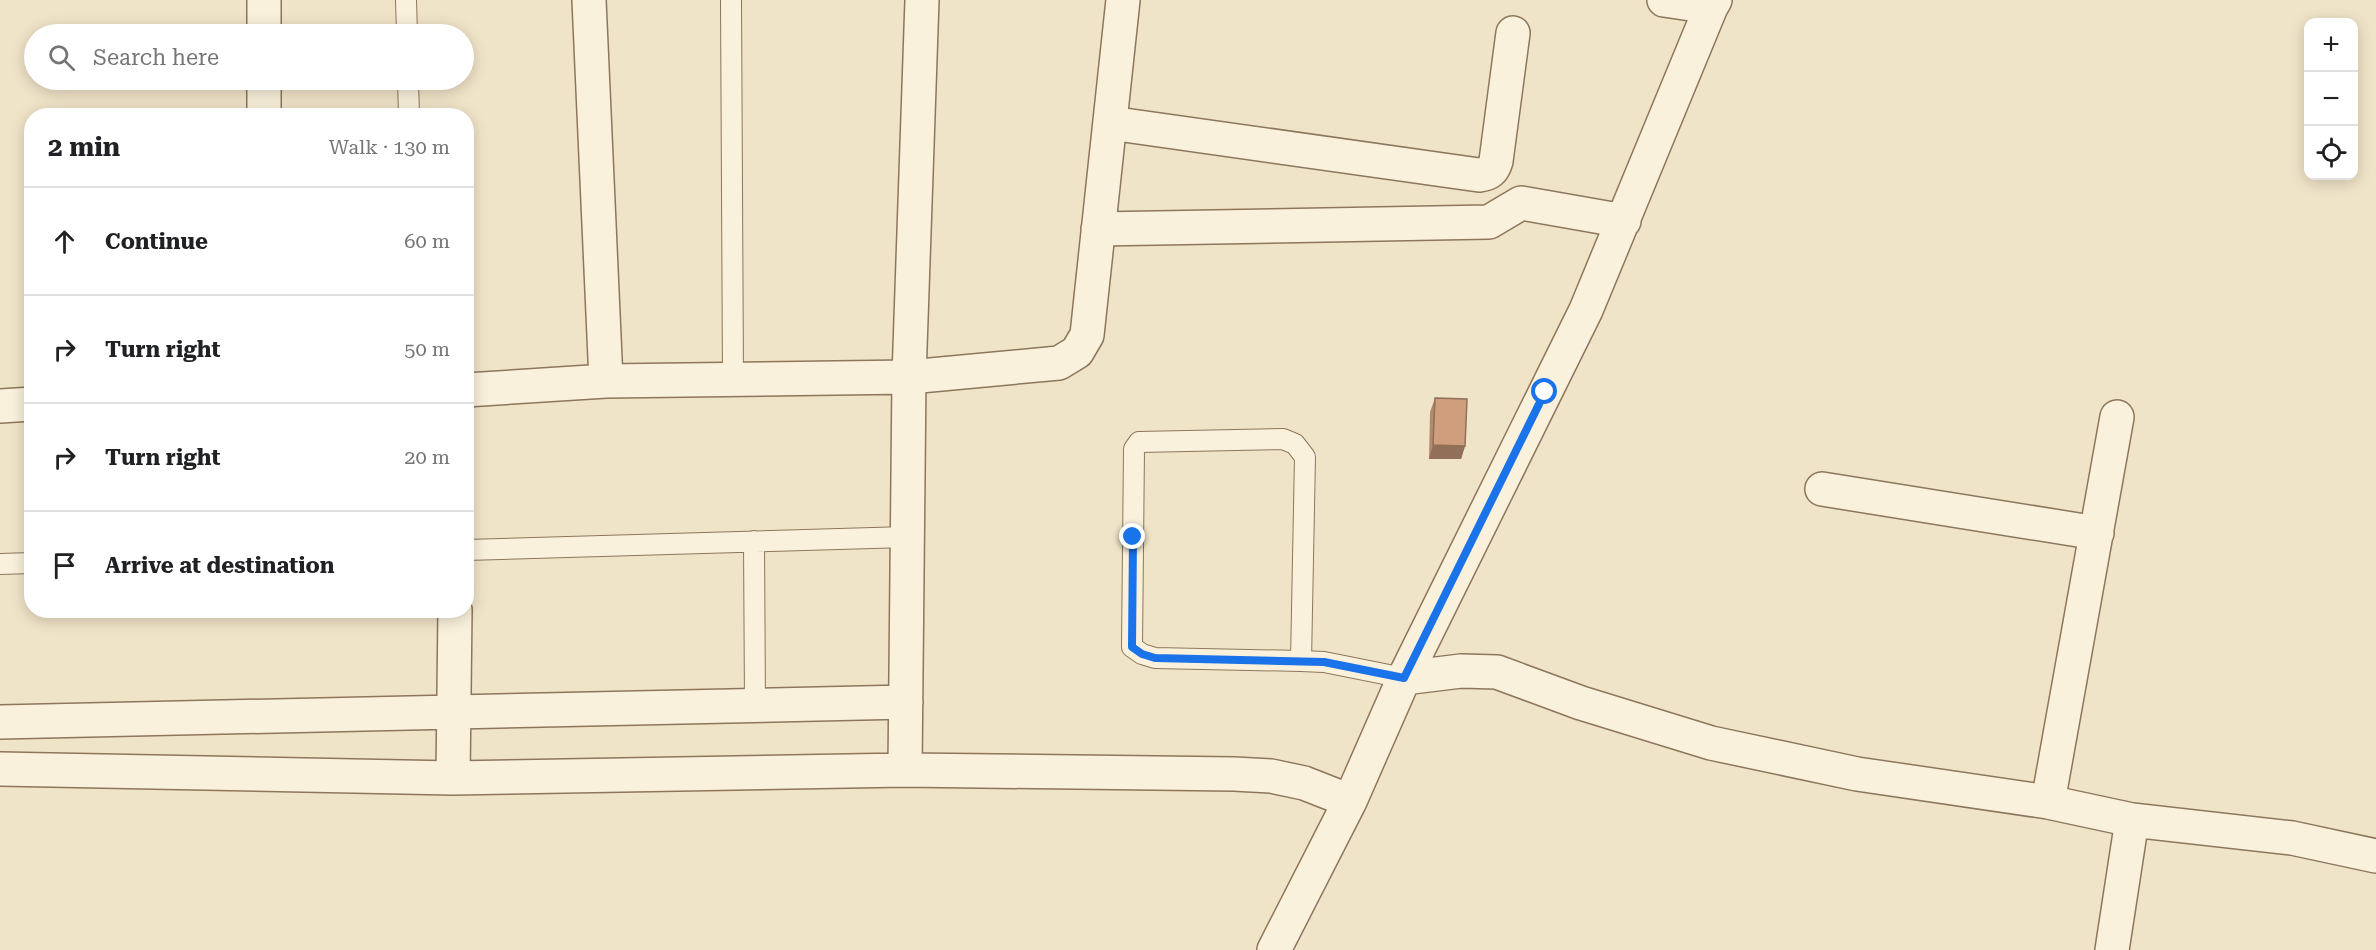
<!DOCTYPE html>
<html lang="en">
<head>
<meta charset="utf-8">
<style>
  :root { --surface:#fff; --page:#f2f2f2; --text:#202124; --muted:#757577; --line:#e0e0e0 }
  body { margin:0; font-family:"Roboto Serif",serif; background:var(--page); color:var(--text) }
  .controls { position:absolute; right:18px; top:18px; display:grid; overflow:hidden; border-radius:12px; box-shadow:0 3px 15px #0003 }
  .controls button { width:54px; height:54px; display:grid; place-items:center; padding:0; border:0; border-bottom:2px solid var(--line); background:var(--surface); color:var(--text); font:30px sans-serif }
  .stop { position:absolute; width:18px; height:18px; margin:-14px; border:4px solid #1a73e8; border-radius:50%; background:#fff }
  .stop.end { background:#1a73e8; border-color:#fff; box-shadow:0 2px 6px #0008 }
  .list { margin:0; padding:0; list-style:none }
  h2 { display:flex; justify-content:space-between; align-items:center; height:78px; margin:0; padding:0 24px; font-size:26px }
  h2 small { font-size:20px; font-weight:400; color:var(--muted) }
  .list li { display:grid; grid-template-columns:39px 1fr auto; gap:18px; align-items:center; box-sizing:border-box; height:108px; padding:0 24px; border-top:2px solid var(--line) }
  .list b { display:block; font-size:22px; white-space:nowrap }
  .list em { font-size:20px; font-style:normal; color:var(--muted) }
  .icon { flex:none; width:33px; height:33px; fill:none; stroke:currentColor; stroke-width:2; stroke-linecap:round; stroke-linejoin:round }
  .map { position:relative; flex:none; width:2376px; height:950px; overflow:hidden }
  .search { position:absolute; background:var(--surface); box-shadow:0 3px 15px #0003; left:24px; top:24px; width:450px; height:66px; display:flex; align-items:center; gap:15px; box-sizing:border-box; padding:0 21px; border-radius:33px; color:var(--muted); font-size:22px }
  .panel { position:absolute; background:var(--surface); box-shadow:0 3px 15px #0003; left:24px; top:108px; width:450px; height:510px; border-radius:24px }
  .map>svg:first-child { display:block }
</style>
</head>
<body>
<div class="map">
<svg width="2376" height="950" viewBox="0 0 2376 950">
  <rect width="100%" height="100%" fill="#f0e4c8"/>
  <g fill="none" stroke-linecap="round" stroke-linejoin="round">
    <!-- lane casing -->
    <g stroke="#8d765c" stroke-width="22">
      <path id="lane" d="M406,0L407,34
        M731,0L733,379
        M408,80L409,116
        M754,541L755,705
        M466,550L907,537
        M0,564L32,563
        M1301,661L1305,457L1295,444L1283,439L1139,442L1134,449L1132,647L1142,654L1155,658L1301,661L1324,662L1404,678"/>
    </g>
    <!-- street casing -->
    <g stroke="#8d765c" stroke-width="36">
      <path id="street" d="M264,0V34
        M589,0L606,381
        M1664,0L1711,7L1715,0
        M264,80V116
        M1110,123L1479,175C1489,174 1493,171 1496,161L1513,33
        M1098,229L1489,222L1521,203L1624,221
        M466,390L606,381L909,377L1059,363L1077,352L1087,335L1123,0
        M0,406L32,404
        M1822,489L2097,533
        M1404,678L1461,671L1497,672L1581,703L1711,743L1857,774L2048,802L2117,417
        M0,722L906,702
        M0,769L453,778L905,770L1234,774L1271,776L1304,783L1350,801
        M905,770L909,377L922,0
        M453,778L455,610
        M2048,802L2132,820L2112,950
        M2132,820L2292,838L2376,856
        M1274,950L1350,801L1404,678L1586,310L1711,7"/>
    </g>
    <!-- lane -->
    <use href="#lane" stroke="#faf1dc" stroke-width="20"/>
    <!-- street -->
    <use href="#street" stroke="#faf1dc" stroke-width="33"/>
  </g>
  <!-- wall -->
  <path fill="#b2896c" d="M1435,398L1465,446L1461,459H1429L1430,412Z"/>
  <!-- shaded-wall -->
  <path fill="#916f58" d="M1433,445L1465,446L1461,459H1429Z"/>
  <!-- building -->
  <path fill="#cf9f7d" stroke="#916f58" stroke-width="1.5" d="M1435,398L1467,399L1465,446L1433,445Z"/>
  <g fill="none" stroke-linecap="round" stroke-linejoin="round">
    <!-- route -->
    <path stroke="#1a73e8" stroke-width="8" d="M1133,537L1132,647L1142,654L1155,658L1324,662L1404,678L1545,392"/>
  </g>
</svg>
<div class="controls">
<button>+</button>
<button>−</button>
<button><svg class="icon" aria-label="locate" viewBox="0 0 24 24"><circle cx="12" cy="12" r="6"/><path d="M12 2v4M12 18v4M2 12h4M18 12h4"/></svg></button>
</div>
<div class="stop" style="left:1545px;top:392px"></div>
<div class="stop end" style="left:1133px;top:537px"></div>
<div class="search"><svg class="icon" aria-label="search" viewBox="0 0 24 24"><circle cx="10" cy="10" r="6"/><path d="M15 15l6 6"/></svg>Search here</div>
<section class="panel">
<h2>2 min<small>Walk · 130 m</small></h2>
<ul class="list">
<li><svg class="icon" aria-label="ahead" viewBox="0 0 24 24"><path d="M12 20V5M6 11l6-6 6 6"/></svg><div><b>Continue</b></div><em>60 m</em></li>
<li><svg class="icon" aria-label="right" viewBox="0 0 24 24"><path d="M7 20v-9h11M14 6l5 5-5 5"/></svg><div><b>Turn right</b></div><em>50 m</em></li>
<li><svg class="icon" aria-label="right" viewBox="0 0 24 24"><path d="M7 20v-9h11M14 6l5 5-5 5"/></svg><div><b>Turn right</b></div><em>20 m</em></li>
<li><svg class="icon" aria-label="arrive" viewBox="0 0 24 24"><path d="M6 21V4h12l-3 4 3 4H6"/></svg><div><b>Arrive at destination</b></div></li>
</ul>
</section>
</div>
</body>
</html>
